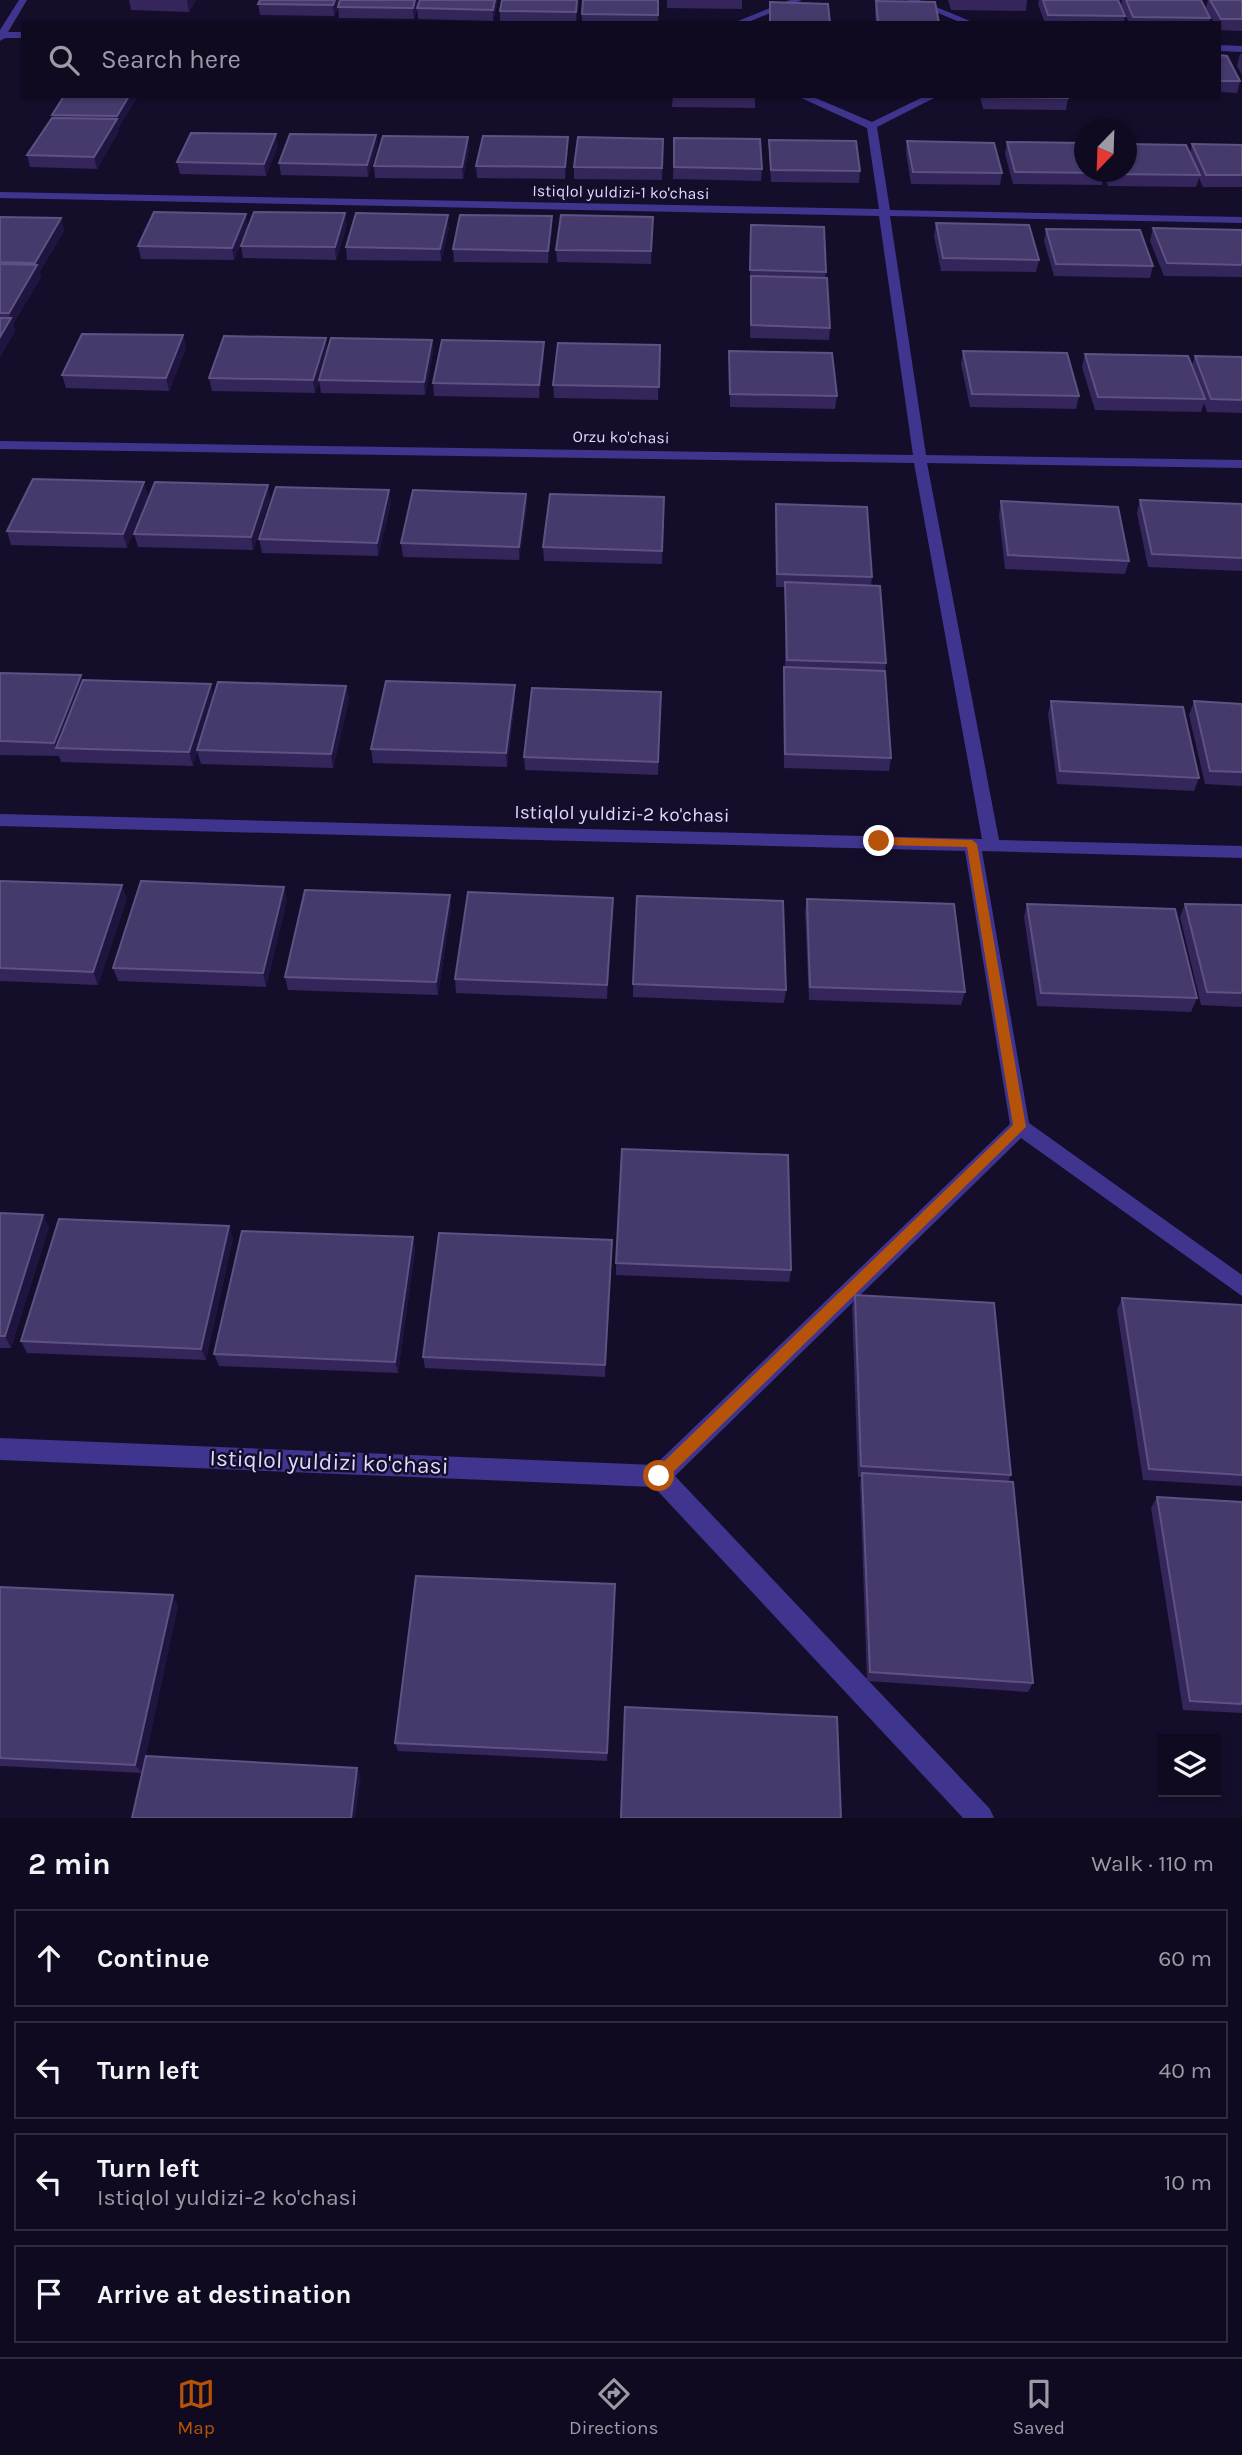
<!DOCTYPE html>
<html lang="en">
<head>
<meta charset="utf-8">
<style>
  :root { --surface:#100a20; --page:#191329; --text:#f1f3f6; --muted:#9c9aa5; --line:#302b3e; --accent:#b45309 }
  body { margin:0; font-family:Karla,sans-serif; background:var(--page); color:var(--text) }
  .controls { position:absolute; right:21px; bottom:21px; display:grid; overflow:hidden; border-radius:0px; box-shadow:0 2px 5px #0004 }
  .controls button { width:63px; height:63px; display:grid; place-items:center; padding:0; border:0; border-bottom:2px solid var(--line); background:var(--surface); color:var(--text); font:35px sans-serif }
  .compass { position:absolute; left:1074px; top:119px; width:63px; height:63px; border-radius:50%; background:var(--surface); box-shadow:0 2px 5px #0004; rotate:203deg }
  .stop { position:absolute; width:21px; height:21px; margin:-16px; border:5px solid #b45309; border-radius:50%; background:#fff }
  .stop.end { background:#b45309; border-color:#fff; box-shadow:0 2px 7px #0008 }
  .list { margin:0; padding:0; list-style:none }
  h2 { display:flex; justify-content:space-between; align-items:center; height:91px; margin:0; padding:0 28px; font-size:30px }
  h2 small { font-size:23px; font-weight:400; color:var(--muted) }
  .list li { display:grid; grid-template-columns:46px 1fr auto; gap:21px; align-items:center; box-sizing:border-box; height:98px; margin:0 14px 14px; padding:0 14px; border:2px solid var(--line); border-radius:0px }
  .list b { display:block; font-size:26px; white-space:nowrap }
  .list p { margin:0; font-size:23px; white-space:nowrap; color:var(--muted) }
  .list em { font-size:23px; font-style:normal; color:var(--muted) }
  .icon { flex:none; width:38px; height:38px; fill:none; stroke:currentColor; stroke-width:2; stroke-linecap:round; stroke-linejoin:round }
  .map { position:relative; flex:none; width:1242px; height:1818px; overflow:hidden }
  .search { position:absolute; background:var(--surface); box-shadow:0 2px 5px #0004; left:21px; right:21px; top:21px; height:77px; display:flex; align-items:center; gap:18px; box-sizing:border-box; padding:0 24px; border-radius:0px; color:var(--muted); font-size:26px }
  .sheet { height:539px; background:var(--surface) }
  nav { display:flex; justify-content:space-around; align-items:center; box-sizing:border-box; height:98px; border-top:2px solid var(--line); background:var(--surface); font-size:19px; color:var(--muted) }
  nav a { display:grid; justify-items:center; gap:4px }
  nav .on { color:var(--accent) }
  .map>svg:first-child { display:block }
</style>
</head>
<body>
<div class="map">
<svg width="1242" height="1818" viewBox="0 0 1242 1818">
  <rect width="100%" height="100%" fill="#150e2b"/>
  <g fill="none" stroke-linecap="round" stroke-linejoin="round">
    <!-- street -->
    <path fill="#3f358e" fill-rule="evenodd" d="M19,0H27L8,32H23V38H5L0,41V30Z
      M790,0H802L746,23H733Z
      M907,0H919L975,23H962Z
      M1219,45L1242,46V52L1219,51Z
      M797,96H811L872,122L925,96H938L877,127L890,210L1242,217V223L890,216L926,455L1242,460V468L927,463L999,840L1242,846V858L982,851L1029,1123L1242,1275V1296L1021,1138L675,1476L990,1809L994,1818H963L654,1487L0,1460V1438L655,1465L1010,1124L965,851L0,826V814L982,839L914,463L0,449V441L913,455L879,216L0,198V192L879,209L867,128Z"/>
  </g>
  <!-- wall -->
  <path fill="#34255a" d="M129,0H196L189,12L131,10Z
    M420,0L414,19L339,18L338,7L334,16L260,15L258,4Z
    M420,0H498L493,21L418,19L417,8Z
    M502,0H579L576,23H500V11Z
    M659,0L658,23H582V14Z
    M667,0H742V9L667,8Z
    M948,0H1027L1026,11L951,10Z
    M1039,0H1118L1125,16L1124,23H1045L1038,4Z
    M1122,0H1201L1210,18L1209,23H1129L1121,5Z
    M1208,0H1242V31L1219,30V23H1214L1206,8Z
    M876,1L939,23H876L875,12Z
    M1240,54H1242V75L1237,66Z
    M1219,55L1240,81L1237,93L1219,92Z
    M138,96L118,128L119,131L97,169L30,167L27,155L53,118L52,115Z
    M673,96H755V108L672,107Z
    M980,96H1068V98L1066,110L983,109Z
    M376,135L377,147L368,177L281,175L279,163Z
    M674,138L762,169L761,181L673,179Z
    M663,139L662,180L574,179V167Z
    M769,140L860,171L859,183L771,182L769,151Z
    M907,141L1002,173L1000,185L911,184L906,153Z
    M1007,142L1084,172H1126L1190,154L1192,144L1242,145V187H1203L1199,178L1196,187L1108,186L1104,175L1102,185L1013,184L1005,154Z
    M278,146L266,176L180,174L177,162Z
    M469,149L463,179L375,178L374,166Z
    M568,149L565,179L477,178L476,166Z
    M552,216V229L548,263L454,262L453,249Z
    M0,217L61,218L64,231L39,273L41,277L13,324L15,331L0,357Z
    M653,217L651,264L557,262L556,250Z
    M936,223L1039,260L1036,272L941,271L934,236Z
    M347,225L336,260L243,258L241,246Z
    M751,225L826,272L825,278L830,328L829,340L750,338L751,282H750Z
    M248,226L234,260L141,259L138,246Z
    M449,227L441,261L347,260L346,247Z
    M1153,228L1242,230V277L1164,276L1150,241Z
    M1046,229L1153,266L1150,278L1054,276L1044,241Z
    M183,335L186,348L169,391L66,388L62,375Z
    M326,338L327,350L432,340L433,352L425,395L321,393L319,381L315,393L212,391L209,378Z
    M544,342V355L539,398L434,396L433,383Z
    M660,345L658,400L554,398L553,385Z
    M729,351L837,396L835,409L730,407Z
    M963,351L1079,396L1076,409L970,407L961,364Z
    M1085,354L1192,365L1195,356L1242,357V413L1207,412L1204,403L1201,412L1095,410L1082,367Z
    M526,494L527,507L519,560L403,557L401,543Z
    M148,495L127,548L11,545L7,531Z
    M664,497L662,564L544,561L543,547Z
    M270,498L253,550L138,547L134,534Z
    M1140,500L1242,504V571L1148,567L1137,513Z
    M1001,501L1129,561L1125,574L1005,569L999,515Z
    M391,503L378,556L262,553L259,539Z
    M776,504L872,577L871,585L886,663L885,673L891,758L889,771L784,768L783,681L784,667H785V587H776L775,518Z
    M0,673L83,680L214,697L346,686L349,699L333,768L201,764L197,751L193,766L61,762L59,756L0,755Z
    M515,685V699L507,767L373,763L371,749Z
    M661,692L658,775L525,770L524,757Z
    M1051,701L1199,778L1194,791L1057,784L1048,714Z
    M1194,701L1242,704V786L1205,784L1189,715Z
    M0,881L127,898L98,985L0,981Z
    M613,898L607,999L456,993L455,979Z
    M807,899L965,992L961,1005L809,1000L805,912Z
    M287,900L266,987L118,981L113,968Z
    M1027,904L1197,998L1191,1012L1037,1006L1024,917Z
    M1185,904L1242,905V1007L1201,1005L1180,917Z
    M451,908L438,995L288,990L285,977Z
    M633,984L786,990L784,1003L633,997Z
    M0,1213L49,1227L11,1348H0Z
    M413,1237L415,1250L398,1373L219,1366L214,1354Z
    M233,1238L206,1360L27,1353L21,1341Z
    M612,1252L605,1377L425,1368L423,1357Z
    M616,1263L791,1270L789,1282L616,1275Z
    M855,1295L1011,1475L1008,1482L1033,1683L1028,1692L867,1681L860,1484L861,1477H858L852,1307Z
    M1122,1298L1242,1305V1486L1143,1480L1117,1310Z
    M1157,1497L1242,1502V1713L1183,1710L1151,1508Z
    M0,1587L178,1605L142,1773L0,1766Z
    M615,1594L607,1761L398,1751L395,1743Z"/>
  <!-- shaded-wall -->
  <path fill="#201440" d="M188,0H196L189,12L187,1Z
    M335,0H340L334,16L333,5Z
    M415,0H420L414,19L413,8Z
    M495,0H498L493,21V10Z
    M577,0H579L576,23V12Z
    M129,96H138L119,128L117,116Z
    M117,119L119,131L97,169L94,157Z
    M276,134L278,146L266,176L264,164Z
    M376,135L377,147L368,177L367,165Z
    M468,137L469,149L463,179L462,167Z
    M568,137V149L565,179V167Z
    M345,213L347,225L336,260L335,247Z
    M246,214L248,226L234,260L232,248Z
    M448,215L449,227L441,261L440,249Z
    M552,216V229L548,263V251Z
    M61,218L64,231L39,273L41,277L13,324L15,331L0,357V337L10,320L9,313L36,267L35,263Z
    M183,335L186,348L169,391L166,378Z
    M326,338L328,351L315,393L313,380Z
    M432,340L433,352L425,395L424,382Z
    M544,342V355L539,398V385Z
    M144,482L148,495L127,548L123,534Z
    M268,485L270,498L253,550L251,537Z
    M389,490L391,503L378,556L377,543Z
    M526,494L527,507L519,560V547Z
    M81,675L86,689L56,748L59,756L54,743Z
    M211,684L214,697L193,766L189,752Z
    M515,685V699L507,767L506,753Z
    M346,686L349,699L333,768L331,754Z
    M122,885L127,898L98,985L93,972Z
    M284,887L287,900L266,987L263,973Z
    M450,895L451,908L438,995L436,982Z
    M613,898V911L607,999V985Z
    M43,1215L49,1227L11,1348L5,1336Z
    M229,1226L233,1238L206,1360L201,1349Z
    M413,1237L415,1250L398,1373L395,1362Z
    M612,1240V1252L605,1377V1365Z
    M173,1595L178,1605L142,1773L135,1765Z
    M357,1768L361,1776L355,1818H351Z"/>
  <!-- building -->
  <path fill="#46396c" stroke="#5e5283" stroke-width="2" d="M260,0H335L333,5L258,4Z
    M340,0H415L413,8L338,7Z
    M420,0H495L493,10L417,8Z
    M502,0H577L576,12L500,11Z
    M583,0H658V15L582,14Z
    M1043,0H1118L1125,16L1048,15Z
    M1126,0H1201L1210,18L1133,17Z
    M1210,0H1242V19H1221Z
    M876,1L935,2L939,23H878Z
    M770,2L828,4L830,23H770Z
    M1219,55L1227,56L1240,81H1219Z
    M64,96H129L117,116L52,115Z
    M985,96H1068V98L985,97Z
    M52,118L117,119L94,157L27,155Z
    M191,133L276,134L264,164L177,162Z
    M290,134L376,135L367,165L279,163Z
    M383,136L468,137L462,167L374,166Z
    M483,136L568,137L565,167L476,166Z
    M578,137L663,139L662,168L574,167Z
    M674,138L760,139L762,169L674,167Z
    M769,140L856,141L860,171L771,170Z
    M907,141L994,143L1002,173L913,172Z
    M1007,142L1084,143V172H1104V173L1015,172Z
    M1126,144L1186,145L1200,175L1110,174L1109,172H1126Z
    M1192,144L1242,145V175H1206Z
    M154,212L246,214L232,248L138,246Z
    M254,212L345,213L335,247L241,246Z
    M356,213L448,215L440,249L346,247Z
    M460,215L552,216L548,251L453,249Z
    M561,215L653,217L651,251L556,250Z
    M0,217L61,218L35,263L0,262Z
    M936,223L1029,225L1039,260L943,258Z
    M751,225L824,227L826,272L750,270Z
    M1153,228L1242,230V265L1167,263Z
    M1046,229L1140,230L1153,266L1056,264Z
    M0,264L37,265L9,313H0Z
    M751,276L827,278L830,328L751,325Z
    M0,318H11L0,337Z
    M82,334L183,335L166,378L62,375Z
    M224,336L326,338L313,380L209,378Z
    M331,338L432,340L424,382L319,380Z
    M442,340L544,342L539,385L433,383Z
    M558,343L660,345L659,387L553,385Z
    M729,351L832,353L837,396L730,394Z
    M963,351L1067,353L1079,396L972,394Z
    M1085,354L1188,356L1205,399L1098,397Z
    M1195,356L1242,357V400L1211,399Z
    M33,479L144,482L123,534L7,531Z
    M155,482L268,485L251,537L134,534Z
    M276,487L389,490L377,543L259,539Z
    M413,490L526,494L519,547L401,543Z
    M550,494L664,497L662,551L543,547Z
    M1140,500L1242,504V558L1152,554Z
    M1001,501L1118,507L1129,561L1008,555Z
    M776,504L867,507L872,577L777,574Z
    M785,582L880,586L886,663L787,660Z
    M784,667L885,671L891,758L785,754Z
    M0,673L81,675L54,743L0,741Z
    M83,680L211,684L189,752L56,748Z
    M386,681L515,685L506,753L371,749Z
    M218,682L346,686L331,754L197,750Z
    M532,688L661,692L658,762L524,757Z
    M1051,701L1183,707L1199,778L1060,771Z
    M1194,701L1242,704V772L1210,771Z
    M0,881L122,885L93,972L0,968Z
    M141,881L284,887L263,973L113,968Z
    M305,890L450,895L436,982L285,977Z
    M468,892L613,898L607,985L455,979Z
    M637,896L783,901L786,990L633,984Z
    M807,899L954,904L965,992L810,987Z
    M1027,904L1175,909L1197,998L1041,993Z
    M1185,904L1242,905V993L1207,992Z
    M622,1149L788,1155L791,1270L616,1263Z
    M0,1213L43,1215L5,1336H0Z
    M59,1219L229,1226L201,1349L21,1341Z
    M242,1231L413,1237L395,1362L214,1354Z
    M439,1233L612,1240L605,1365L423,1357Z
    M855,1295L994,1303L1011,1475L861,1466Z
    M1122,1298L1242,1305V1475L1149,1469Z
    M862,1473L1013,1482L1033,1683L870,1672Z
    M1157,1497L1242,1502V1704L1190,1701Z
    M416,1576L615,1584L607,1753L395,1743Z
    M0,1587L173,1595L135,1765L0,1758Z
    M625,1707L837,1717L841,1818H621Z
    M146,1756L357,1768L351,1818H132Z"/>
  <!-- route -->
  <path fill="#b45309" d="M879,837L972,840L977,844L1026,1127L664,1481L659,1483L654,1481L651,1476L654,1471L1013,1125L967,847L879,845L874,841Z"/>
  <g text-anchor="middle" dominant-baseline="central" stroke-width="5" stroke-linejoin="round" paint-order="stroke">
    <!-- far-street labels -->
    <g font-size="16" fill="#dfd8ff" stroke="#150e2b">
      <text transform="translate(621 192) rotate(1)">Istiqlol yuldizi-1 ko'chasi</text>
      <text transform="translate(621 437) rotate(1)">Orzu ko'chasi</text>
    </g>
    <!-- street labels -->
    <g font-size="19" fill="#dfd8ff" stroke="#150e2b">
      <text transform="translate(622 814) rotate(1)">Istiqlol yuldizi-2 ko'chasi</text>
    </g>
    <!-- near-street labels -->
    <g font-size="23" fill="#dfd8ff" stroke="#150e2b">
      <text transform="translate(329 1462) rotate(2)">Istiqlol yuldizi ko'chasi</text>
    </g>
  </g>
</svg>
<div class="controls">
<button><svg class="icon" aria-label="layers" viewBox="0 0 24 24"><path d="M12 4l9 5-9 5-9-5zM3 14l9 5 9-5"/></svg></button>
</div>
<svg class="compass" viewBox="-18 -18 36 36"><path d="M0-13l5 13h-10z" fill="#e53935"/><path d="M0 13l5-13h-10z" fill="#9c9aa5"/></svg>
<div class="stop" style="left:659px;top:1476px"></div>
<div class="stop end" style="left:879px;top:841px"></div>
<div class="search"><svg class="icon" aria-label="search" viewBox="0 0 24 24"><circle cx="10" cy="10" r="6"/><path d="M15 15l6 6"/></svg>Search here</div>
</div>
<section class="sheet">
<h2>2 min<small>Walk · 110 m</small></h2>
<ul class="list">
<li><svg class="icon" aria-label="ahead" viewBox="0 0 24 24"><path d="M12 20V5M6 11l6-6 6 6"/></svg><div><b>Continue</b></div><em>60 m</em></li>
<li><svg class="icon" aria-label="left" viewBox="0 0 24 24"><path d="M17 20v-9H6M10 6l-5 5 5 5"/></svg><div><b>Turn left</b></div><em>40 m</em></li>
<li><svg class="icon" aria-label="left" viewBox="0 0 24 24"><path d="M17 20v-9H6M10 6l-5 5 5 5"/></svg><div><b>Turn left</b><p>Istiqlol yuldizi-2 ko'chasi</p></div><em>10 m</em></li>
<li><svg class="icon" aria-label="arrive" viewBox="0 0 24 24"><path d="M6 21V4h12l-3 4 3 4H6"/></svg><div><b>Arrive at destination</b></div></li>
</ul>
</section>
<nav>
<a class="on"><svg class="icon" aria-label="map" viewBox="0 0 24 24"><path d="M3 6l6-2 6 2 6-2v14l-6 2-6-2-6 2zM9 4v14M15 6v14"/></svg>Map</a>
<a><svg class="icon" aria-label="directions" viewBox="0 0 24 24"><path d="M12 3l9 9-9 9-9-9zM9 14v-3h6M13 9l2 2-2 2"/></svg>Directions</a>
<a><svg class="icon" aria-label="saved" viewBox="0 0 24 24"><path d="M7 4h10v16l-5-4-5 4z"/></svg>Saved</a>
</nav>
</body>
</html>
